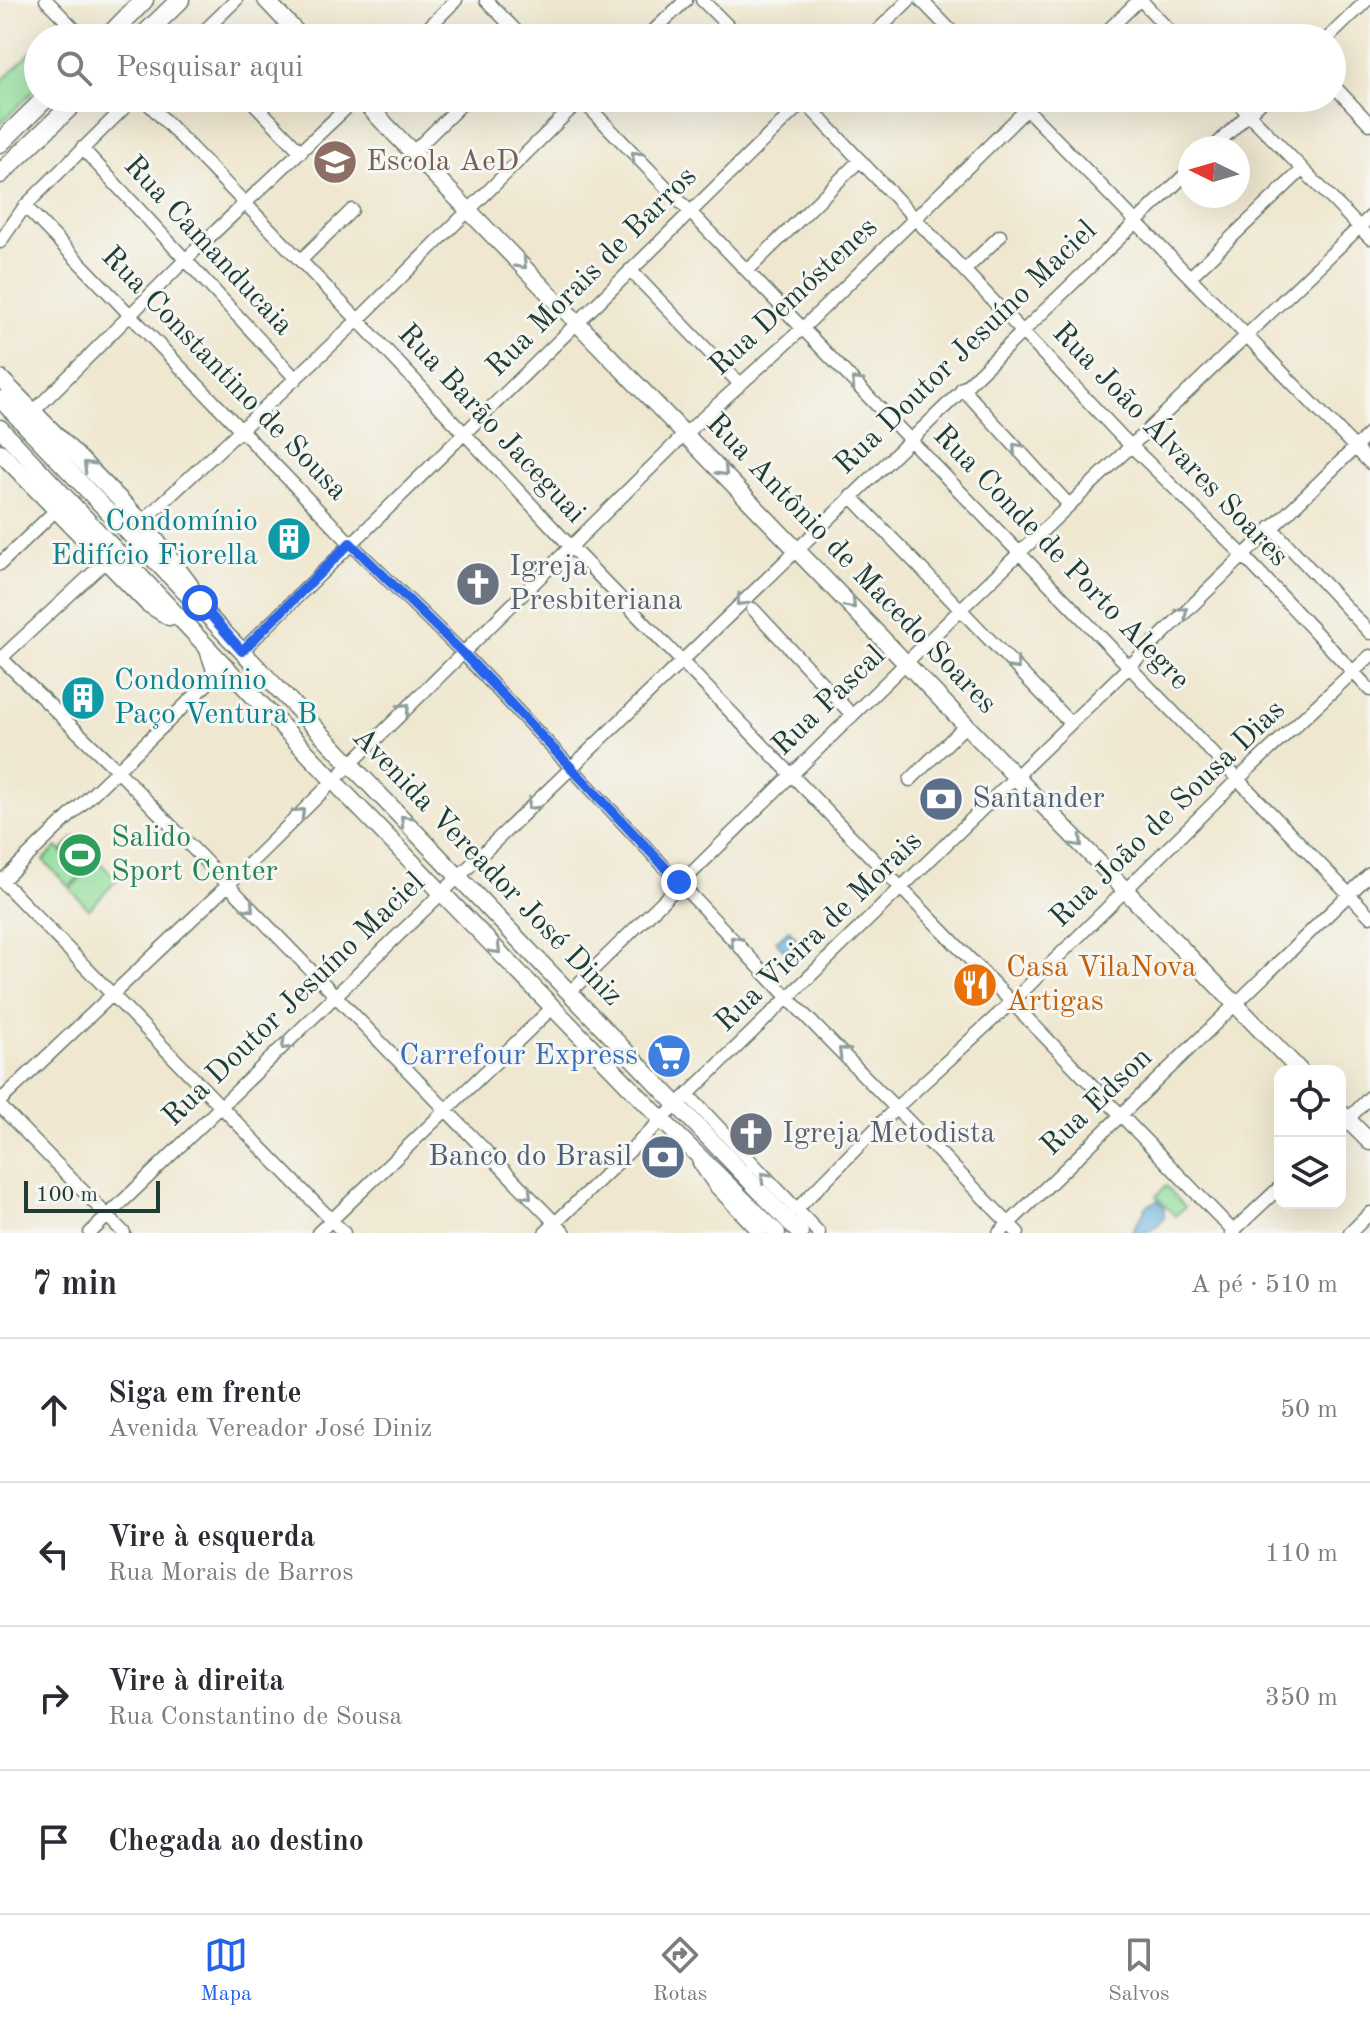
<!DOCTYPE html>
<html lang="pt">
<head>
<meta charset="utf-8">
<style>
  :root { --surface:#fff; --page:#f2f2f3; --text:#2b2b33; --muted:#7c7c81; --line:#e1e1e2; --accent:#2563eb }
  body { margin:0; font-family:"Old Standard TT",serif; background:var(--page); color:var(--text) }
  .controls { position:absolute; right:24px; bottom:24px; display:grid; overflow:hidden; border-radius:16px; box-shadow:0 8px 32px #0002 }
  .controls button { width:72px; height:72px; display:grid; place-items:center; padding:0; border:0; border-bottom:2px solid var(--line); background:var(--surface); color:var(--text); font:40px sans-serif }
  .compass { position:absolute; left:1178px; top:136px; width:72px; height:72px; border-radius:50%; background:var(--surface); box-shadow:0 8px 32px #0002; rotate:275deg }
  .scale { position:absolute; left:24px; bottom:20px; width:136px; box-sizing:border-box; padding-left:8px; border:4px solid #1f3d34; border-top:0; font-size:22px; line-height:28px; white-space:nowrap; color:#1f3d34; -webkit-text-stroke:6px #f6f6f2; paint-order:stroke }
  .stop { position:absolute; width:24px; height:24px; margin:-18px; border:6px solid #2563eb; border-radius:50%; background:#fff }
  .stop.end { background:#2563eb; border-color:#fff; box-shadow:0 2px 8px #0008 }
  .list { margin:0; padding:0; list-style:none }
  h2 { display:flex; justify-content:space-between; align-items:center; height:104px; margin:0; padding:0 32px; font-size:34px }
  h2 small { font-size:26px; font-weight:400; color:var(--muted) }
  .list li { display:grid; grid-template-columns:52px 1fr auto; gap:24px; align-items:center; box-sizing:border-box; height:144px; padding:0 32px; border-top:2px solid var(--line) }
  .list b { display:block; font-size:30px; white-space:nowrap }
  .list p { margin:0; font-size:26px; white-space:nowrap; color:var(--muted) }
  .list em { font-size:26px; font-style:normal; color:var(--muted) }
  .icon { flex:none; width:44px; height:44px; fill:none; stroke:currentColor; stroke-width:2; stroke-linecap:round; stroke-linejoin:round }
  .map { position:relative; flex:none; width:1370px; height:1233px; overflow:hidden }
  .search { position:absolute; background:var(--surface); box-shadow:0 8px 32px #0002; left:24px; right:24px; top:24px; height:88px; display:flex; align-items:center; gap:20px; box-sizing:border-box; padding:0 28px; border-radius:44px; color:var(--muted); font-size:30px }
  .sheet { height:680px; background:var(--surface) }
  nav { display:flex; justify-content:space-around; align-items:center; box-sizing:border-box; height:112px; border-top:2px solid var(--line); background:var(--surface); font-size:22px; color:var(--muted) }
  nav a { display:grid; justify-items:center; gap:4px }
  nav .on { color:var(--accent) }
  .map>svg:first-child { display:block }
</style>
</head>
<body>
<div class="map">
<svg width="1370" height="1233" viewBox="0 0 1370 1233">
  <rect width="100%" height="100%" fill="#f6f6f2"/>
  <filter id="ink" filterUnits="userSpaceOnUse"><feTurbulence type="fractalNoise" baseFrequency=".0125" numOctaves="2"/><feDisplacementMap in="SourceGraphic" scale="16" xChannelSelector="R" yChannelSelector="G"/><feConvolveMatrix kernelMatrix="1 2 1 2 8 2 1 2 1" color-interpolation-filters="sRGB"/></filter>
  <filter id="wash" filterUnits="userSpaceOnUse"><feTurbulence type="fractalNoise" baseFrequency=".006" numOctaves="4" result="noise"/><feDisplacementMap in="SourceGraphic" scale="32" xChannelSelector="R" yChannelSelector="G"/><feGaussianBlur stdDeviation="1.8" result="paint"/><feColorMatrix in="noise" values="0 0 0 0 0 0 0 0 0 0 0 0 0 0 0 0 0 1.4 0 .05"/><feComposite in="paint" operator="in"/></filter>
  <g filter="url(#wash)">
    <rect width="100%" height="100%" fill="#efe7cf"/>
    <!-- green -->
    <path fill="#90de9c" stroke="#588e68" stroke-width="2" d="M38,45V86L0,124V83Z
      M75,837L117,880L89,909L70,889L85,874L62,850Z
      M57,847L83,873L69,887L43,860Z
      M1166,1186L1185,1207L1175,1216L1156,1196Z"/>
    <!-- water -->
    <path fill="#62addb" stroke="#407588" stroke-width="2" d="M789,930L803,945L790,957L776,941Z
      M1158,1200L1164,1207V1218L1151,1231L1131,1233L1147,1206Z"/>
  </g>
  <g filter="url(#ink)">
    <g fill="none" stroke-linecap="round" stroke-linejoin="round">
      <!-- minor casing -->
      <g stroke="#68786a" stroke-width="15">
        <path id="minor" d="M46,0L83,38
          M486,0L523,38
          M702,0L740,38
          M921,0L958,38
          M1141,0L1176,38
          M197,38L236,0
          M418,38L456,0
          M646,38L686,0
          M870,38L909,0
          M1100,38L1139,0
          M1328,38L1367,0
          M1332,84L1370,124
          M143,98L358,320L571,547L1235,1233
          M249,98L301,152
          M580,98L1370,916
          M801,98L1121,436L1243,555L1370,690
          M1016,98L1370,463
          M1233,98L1370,238
          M82,148L296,379
          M1213,148L1265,98
          M413,152L468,98
          M25,206L350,543L462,652L788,998L1018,1233
          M0,242L25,206L134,98
          M301,260L352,210
          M630,270L740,384
          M748,270L860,160
          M965,270L1000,236
          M1190,277L1302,170
          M962,388L1069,505
          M34,411L186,259L357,98
          M851,496L1070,723
          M142,522L358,320L582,98
          M1271,527L1370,633
          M0,564L56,510
          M753,609L852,715
          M242,651L807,98
          M0,657L117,770L565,1233
          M0,659L106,561
          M910,780L966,725
          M0,879L344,1233
          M2,881L208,683L213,670L206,650
          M570,992L962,608L1370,217
          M688,1095L819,1233
          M0,1101L228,885L686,433L803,328L1038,98
          M0,1106L124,1233
          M1340,1127L1370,1097
          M699,1163L715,1186L760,1233
          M796,1210L898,1106L1013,1001L1237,780L1370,656
          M90,1233L1190,170
          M318,1233L553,1007
          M545,1233L1370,433
          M999,1233L1370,874
          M1231,1233L1280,1187
          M1350,1233L1370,1213"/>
      </g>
      <!-- major casing -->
      <g stroke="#68786a" stroke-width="19">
        <path id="major" d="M266,0L302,38
          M360,98L1300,1071
          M0,378L142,522L190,585
          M0,399L800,1233
          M0,428L346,794L662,1120L777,1233
          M0,452L148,604L169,617
          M1340,1112L1370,1142"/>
      </g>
      <!-- highway casing -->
      <g stroke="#68786a" stroke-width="21">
        <path id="highway" d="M107,38L144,0
          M141,38L180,0
          M0,143L46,98
          M0,174L79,98"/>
      </g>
      <!-- minor -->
      <use href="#minor" stroke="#fff" stroke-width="12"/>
      <!-- major -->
      <use href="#major" stroke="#fff" stroke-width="16"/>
      <!-- highway -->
      <use href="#highway" stroke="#fff" stroke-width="18"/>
    </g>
    <!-- one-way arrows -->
    <defs><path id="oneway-chevron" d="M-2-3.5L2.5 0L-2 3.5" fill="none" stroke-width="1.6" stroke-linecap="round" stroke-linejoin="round" transform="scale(2)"/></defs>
    <g stroke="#8f9e9a">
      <use href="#oneway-chevron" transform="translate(636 156) rotate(-134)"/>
      <use href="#oneway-chevron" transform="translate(522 264) rotate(46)"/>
      <use href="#oneway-chevron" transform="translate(856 382) rotate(-134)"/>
      <use href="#oneway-chevron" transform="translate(1017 448) rotate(-132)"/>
      <use href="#oneway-chevron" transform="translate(88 466) rotate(-134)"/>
      <use href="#oneway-chevron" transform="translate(723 471) rotate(46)"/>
      <use href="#oneway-chevron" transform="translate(741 601) rotate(136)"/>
      <use href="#oneway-chevron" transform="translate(851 604) rotate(46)"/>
      <use href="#oneway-chevron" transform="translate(1183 612) rotate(-44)"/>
      <use href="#oneway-chevron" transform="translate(1015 665) rotate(47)"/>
      <use href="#oneway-chevron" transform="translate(405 708) rotate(-45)"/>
      <use href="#oneway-chevron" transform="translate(532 805) rotate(135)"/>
      <use href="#oneway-chevron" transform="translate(300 813) rotate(-45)"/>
      <use href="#oneway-chevron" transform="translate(405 820) rotate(-134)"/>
      <use href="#oneway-chevron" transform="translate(1078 842) rotate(46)"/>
      <use href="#oneway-chevron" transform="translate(249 907) rotate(47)"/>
      <use href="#oneway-chevron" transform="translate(735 941) rotate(-133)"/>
      <use href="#oneway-chevron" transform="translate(496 949) rotate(46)"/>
      <use href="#oneway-chevron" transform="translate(286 1045) rotate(136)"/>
      <use href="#oneway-chevron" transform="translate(843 1052) rotate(-135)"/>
      <use href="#oneway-chevron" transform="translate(765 1177) rotate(-133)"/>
      <use href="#oneway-chevron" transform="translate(527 1194) rotate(45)"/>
    </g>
  </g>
  <g fill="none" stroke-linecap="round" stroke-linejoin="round" filter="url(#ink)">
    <!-- route -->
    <path stroke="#2563eb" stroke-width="10" d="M200,603L242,651L350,543L462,652L679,882"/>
  </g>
  <!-- icons -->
  <defs>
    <g id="school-disc" transform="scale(2.3)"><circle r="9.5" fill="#8d6e63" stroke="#f6f6f2"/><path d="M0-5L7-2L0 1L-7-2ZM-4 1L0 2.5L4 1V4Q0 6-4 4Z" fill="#fff"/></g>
    <g id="building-disc" transform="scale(2.3)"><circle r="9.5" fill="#0f9aa8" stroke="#f6f6f2"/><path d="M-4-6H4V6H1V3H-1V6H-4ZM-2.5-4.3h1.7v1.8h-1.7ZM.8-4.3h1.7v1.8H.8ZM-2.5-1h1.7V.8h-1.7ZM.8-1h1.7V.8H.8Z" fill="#fff"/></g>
    <g id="church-disc" transform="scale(2.3)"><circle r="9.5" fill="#6b7280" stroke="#f6f6f2"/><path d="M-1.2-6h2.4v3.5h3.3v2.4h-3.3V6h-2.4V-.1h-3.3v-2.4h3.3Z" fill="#fff"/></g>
    <g id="bank-disc" transform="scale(2.3)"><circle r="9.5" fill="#5c6f8a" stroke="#f6f6f2"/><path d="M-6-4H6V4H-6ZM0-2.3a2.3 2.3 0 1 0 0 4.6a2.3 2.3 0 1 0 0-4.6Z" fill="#fff"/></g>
    <g id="stadium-disc" transform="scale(2.3)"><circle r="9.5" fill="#2e9e5b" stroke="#f6f6f2"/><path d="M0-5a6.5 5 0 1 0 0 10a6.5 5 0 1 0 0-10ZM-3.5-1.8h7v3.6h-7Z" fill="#fff"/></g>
    <g id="restaurant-disc" transform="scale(2.3)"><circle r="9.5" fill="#e8710a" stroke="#f6f6f2"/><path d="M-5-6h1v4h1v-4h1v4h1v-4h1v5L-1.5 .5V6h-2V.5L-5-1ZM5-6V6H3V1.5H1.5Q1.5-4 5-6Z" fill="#fff"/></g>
    <g id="supermarket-disc" transform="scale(2.3)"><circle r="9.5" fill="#3f7fe0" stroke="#f6f6f2"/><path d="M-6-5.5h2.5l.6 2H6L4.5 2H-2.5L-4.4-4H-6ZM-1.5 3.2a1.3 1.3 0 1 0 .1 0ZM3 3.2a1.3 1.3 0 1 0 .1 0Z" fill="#fff"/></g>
  </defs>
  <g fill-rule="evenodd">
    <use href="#school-disc" x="335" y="162"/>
    <use href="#building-disc" x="289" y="539"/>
    <use href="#church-disc" x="478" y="584"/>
    <use href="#building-disc" x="83" y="698"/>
    <use href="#bank-disc" x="941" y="799"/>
    <use href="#stadium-disc" x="80" y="855"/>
    <use href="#restaurant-disc" x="975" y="985"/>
    <use href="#supermarket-disc" x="669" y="1056"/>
    <use href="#church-disc" x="751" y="1134"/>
    <use href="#bank-disc" x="663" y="1157"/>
  </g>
  <g text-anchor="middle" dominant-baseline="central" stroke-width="6" stroke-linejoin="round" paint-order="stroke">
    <!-- education labels -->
    <g font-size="30" fill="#785e54" stroke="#f6f6f2" text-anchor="start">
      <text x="366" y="162">Escola AeD</text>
    </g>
    <!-- street labels -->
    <g font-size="30" fill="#1f3d34" stroke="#f6f6f2">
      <text transform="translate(208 246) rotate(47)">Rua Camanducaia</text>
      <text transform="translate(592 272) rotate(-45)">Rua Morais de Barros</text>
      <text transform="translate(794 297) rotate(-43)">Rua Demóstenes</text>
      <text transform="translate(966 348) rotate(-44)">Rua Doutor Jesuíno Maciel</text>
      <text transform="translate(224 374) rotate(46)">Rua Constantino de Sousa</text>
      <text transform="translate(491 424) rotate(47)">Rua Barão Jaceguai</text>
      <text transform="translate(1170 445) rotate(46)">Rua João Álvares Soares</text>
      <text transform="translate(1061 558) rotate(46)">Rua Conde de Porto Alegre</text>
      <text transform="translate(851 564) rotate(46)">Rua Antônio de Macedo Soares</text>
      <text transform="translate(829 701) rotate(-44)">Rua Pascal</text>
      <text transform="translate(1168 814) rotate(-44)">Rua João de Sousa Dias</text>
      <text transform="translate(487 867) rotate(46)">Avenida Vereador José Diniz</text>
      <text transform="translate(819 932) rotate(-44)">Rua Vieira de Morais</text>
      <text transform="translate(294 1000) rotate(-44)">Rua Doutor Jesuíno Maciel</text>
      <text transform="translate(1097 1102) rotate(-44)">Rua Edson</text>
    </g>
    <!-- culture labels -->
    <g font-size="30" fill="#0d838f" stroke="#f6f6f2" text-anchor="end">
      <text x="258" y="522">Condomínio<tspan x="258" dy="34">Edifício Fiorella</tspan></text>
      <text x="114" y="681" text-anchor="start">Condomínio<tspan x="114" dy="34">Paço Ventura B</tspan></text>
    </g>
    <!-- worship labels -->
    <g font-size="30" fill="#5b616d" stroke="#f6f6f2" text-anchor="start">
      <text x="509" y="567">Igreja<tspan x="509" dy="34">Presbiteriana</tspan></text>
      <text x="782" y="1134">Igreja Metodista</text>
    </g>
    <!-- service labels -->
    <g font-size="30" fill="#4e5e75" stroke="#f6f6f2" text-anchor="start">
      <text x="972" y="799">Santander</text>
      <text x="632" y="1157" text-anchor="end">Banco do Brasil</text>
    </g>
    <!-- leisure labels -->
    <g font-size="30" fill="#27864d" stroke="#f6f6f2" text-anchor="start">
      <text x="111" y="838">Salido<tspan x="111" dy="34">Sport Center</tspan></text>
    </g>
    <!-- food labels -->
    <g font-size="30" fill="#c56008" stroke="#f6f6f2" text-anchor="start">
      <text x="1006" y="968">Casa VilaNova<tspan x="1006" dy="34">Artigas</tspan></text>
    </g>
    <!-- shop labels -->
    <g font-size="30" fill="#366cbe" stroke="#f6f6f2" text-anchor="end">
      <text x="638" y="1056">Carrefour Express</text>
    </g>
  </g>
</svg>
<div class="controls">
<button><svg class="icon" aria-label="locate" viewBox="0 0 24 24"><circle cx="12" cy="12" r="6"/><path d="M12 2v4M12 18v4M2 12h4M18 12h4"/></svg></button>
<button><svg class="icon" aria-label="layers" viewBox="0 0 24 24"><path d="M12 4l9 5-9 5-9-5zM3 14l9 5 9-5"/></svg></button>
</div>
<svg class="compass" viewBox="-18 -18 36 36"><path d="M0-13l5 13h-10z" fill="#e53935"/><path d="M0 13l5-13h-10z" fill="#7c7c81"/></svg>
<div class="scale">100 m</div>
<div class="stop" style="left:200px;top:603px"></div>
<div class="stop end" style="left:679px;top:882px"></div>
<div class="search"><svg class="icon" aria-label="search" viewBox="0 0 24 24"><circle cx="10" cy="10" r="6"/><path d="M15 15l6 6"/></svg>Pesquisar aqui</div>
</div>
<section class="sheet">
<h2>7 min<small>A pé · 510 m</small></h2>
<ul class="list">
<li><svg class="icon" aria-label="ahead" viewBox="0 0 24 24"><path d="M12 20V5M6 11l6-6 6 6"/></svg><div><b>Siga em frente</b><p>Avenida Vereador José Diniz</p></div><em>50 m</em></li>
<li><svg class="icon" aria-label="left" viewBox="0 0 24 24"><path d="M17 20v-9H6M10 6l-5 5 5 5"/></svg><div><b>Vire à esquerda</b><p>Rua Morais de Barros</p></div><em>110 m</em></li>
<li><svg class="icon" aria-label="right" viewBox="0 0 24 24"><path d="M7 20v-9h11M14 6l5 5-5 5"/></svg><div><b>Vire à direita</b><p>Rua Constantino de Sousa</p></div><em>350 m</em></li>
<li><svg class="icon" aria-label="arrive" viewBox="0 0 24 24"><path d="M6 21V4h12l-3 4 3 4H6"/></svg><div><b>Chegada ao destino</b></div></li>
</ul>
</section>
<nav>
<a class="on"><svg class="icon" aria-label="map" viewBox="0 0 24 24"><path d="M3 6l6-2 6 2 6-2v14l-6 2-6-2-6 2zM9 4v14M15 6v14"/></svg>Mapa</a>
<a><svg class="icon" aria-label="directions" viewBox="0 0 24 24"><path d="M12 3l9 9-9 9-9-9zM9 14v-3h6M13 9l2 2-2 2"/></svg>Rotas</a>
<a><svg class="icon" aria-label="saved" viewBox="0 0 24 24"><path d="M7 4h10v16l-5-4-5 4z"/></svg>Salvos</a>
</nav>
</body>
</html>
